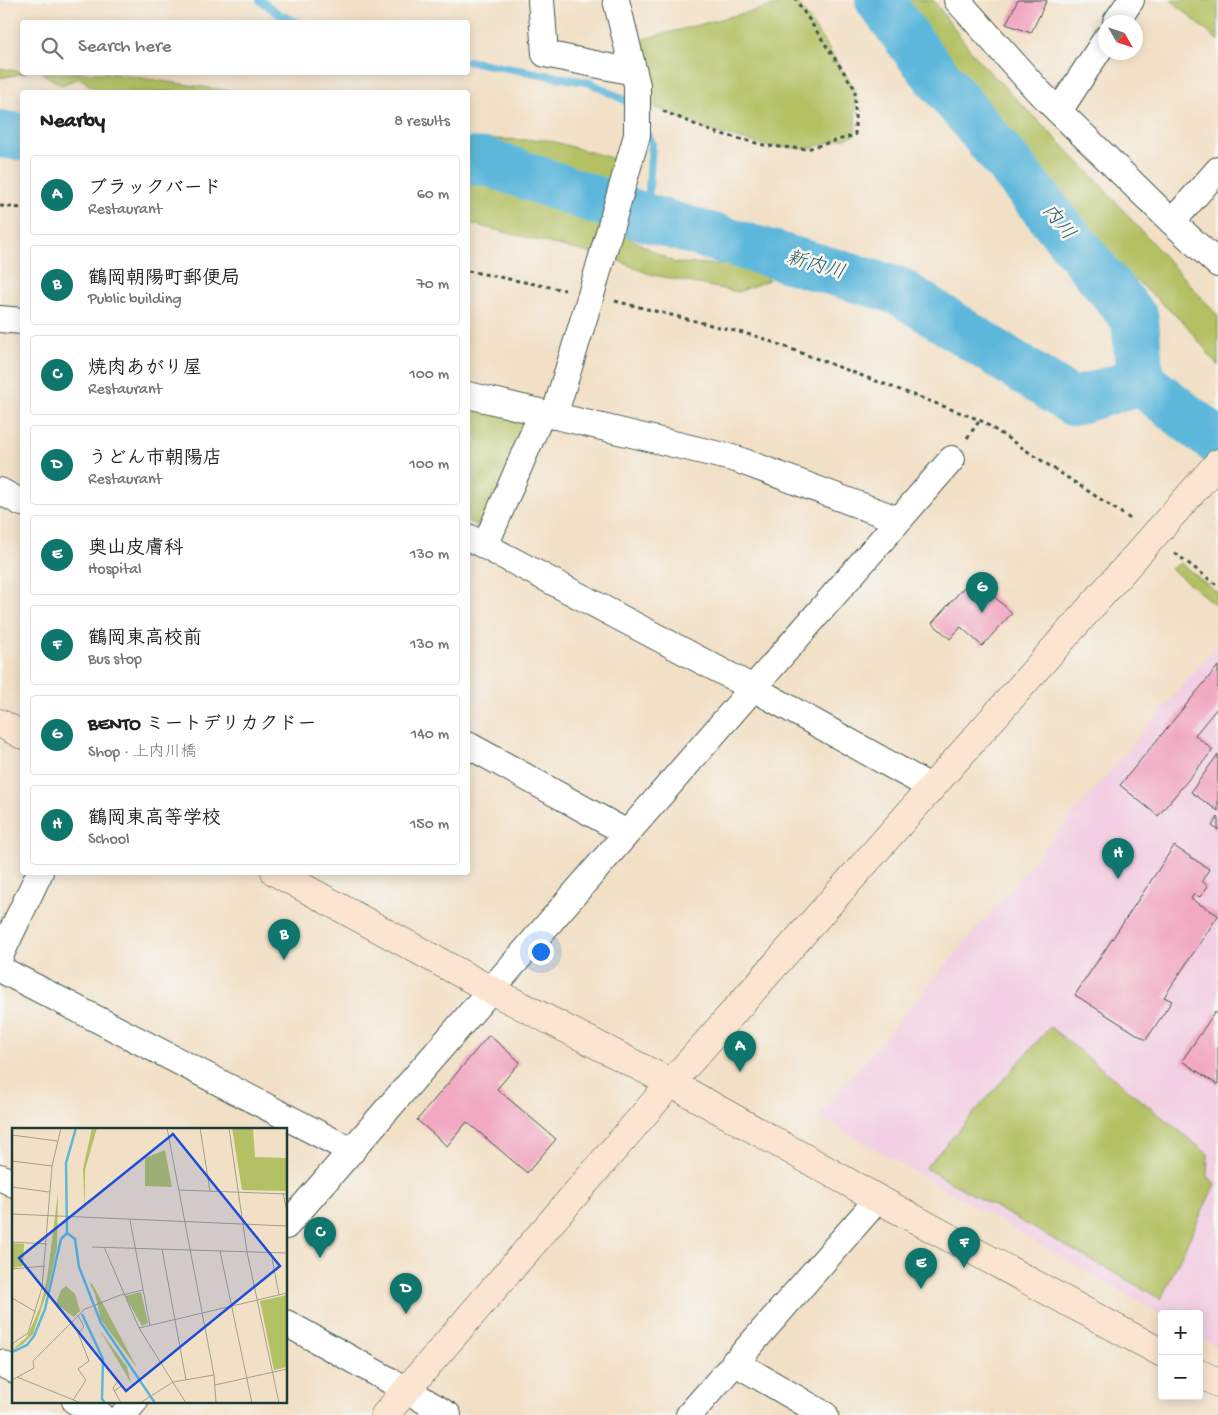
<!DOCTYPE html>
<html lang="en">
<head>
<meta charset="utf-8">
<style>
  :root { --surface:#fff; --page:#f6f6f6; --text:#222; --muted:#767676; --line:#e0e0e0; --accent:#0f766e }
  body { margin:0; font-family:"Gochi Hand","Klee One",sans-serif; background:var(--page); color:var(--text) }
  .controls { position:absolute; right:15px; bottom:15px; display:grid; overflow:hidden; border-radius:5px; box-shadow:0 2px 12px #0003 }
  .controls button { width:45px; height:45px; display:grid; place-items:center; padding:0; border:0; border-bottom:1px solid var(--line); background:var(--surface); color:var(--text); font:25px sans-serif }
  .compass { position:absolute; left:1098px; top:15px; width:45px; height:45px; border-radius:50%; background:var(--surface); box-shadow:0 2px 12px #0003; rotate:129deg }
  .you { position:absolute; left:540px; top:951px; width:18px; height:18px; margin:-12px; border:4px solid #fff; border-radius:50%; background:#1a73e8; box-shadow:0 0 0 8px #1a73e833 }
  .badge { display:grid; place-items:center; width:32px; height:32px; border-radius:50%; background:var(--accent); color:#fff; font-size:16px; font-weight:700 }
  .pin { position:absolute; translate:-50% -41px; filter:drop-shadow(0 1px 2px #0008) }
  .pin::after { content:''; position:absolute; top:26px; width:18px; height:15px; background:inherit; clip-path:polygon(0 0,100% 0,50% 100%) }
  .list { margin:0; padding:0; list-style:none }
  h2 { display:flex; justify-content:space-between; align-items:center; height:65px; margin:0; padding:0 20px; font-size:21px }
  h2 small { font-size:16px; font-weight:400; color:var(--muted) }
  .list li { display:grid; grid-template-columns:32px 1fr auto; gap:15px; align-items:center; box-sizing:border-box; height:80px; margin:0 10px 10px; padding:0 10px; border:1px solid var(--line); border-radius:5px }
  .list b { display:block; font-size:19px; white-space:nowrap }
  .list p { margin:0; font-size:16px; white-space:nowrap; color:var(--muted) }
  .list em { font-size:16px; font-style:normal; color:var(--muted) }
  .icon { flex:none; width:28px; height:28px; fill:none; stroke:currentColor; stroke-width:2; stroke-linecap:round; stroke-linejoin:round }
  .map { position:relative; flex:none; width:1218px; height:1415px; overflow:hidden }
  .search { position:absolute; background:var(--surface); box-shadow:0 2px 12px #0003; left:20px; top:20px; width:450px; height:55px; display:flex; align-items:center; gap:12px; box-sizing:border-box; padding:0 18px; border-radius:5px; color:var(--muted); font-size:19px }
  .panel { position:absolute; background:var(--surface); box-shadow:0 2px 12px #0003; left:20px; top:90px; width:450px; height:785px; border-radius:5px }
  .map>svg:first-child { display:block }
</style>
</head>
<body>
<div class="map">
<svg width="1218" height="1415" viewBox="0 0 1218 1415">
  <rect width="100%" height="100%" fill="#f6f6f2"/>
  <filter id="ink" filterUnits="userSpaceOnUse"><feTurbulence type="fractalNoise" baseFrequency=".02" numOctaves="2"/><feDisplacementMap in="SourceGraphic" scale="10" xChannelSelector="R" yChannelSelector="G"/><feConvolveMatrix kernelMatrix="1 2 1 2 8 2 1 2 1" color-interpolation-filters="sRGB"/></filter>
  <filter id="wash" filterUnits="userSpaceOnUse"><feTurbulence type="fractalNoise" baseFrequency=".0096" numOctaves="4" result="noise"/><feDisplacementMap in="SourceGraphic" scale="20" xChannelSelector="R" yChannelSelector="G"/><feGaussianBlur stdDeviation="1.12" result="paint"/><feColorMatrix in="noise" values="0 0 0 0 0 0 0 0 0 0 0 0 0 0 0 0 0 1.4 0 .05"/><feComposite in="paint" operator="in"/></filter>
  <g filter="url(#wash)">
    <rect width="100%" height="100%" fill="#f2e0c6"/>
    <!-- built -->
    <path fill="#f2cfe2" d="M1218,643V1347L1199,1337V1314H1162V1315L818,1116Z"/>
    <!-- green -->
    <path fill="#b3c164" stroke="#697f4c" d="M796,0L856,90L855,135L807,149L768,146L713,132L650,105L643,39Z
      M902,0H933L977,59L1086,169L1218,316V366L1186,325L1137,281L1127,283L1099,257L1087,223L1051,192L1032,161L916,20Z
      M1171,0H1218V41Z
      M0,68L26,73L0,78Z
      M42,73H108L237,92H98L80,78L61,85Z
      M487,139L548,140L622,161L612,185L512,162Z
      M468,176L506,178L624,235L675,263L751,265L769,280L738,292L649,274L617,260L468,223Z
      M468,404L531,420L483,528L468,521Z
      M1180,563L1218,593V607L1171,569Z
      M1050,1027L1208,1154L1207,1175L1215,1184L1161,1299L925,1168Z"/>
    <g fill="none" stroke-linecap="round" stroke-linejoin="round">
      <!-- stream -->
      <path stroke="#5db7db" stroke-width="8" d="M260,0L280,15L297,22
        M468,61L591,83L630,103L631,106
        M645,129L652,143L647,218"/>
      <!-- river -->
      <path stroke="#5db7db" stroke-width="48" d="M879,0L922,58L1135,319L1140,381L1218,442
        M0,134L22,137
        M468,161L487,162L647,218L899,291L1073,402L1140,381"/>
    </g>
    <g id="blocks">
      <!-- building -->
      <path fill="#f1a9c2" d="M1018,0H1047L1031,33L1006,24Z
        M973,577L1012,613L982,646L961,627L950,639L932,623Z
        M1218,666V707L1195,735L1213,750L1158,816L1120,785Z
        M1218,754V811L1191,792Z
        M1218,817V830L1212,826Z
        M1174,846L1209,869L1202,881L1208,886L1200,897L1194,894L1191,899L1218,915V916L1164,997L1172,1001L1146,1040L1075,995Z
        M1215,1012L1218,1015V1085L1182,1061Z
        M489,1035L520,1062L497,1089L556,1139L527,1173L467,1122L447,1146L417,1120Z"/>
    </g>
  </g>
  <g filter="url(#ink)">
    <use href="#blocks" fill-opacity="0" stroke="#3f554a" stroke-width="1"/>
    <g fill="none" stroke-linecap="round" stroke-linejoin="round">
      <!-- street casing -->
      <g stroke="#3f554a" stroke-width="28">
        <path id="street" d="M541,0L545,54L634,72
          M957,0L1038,91L1172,222L1218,264
          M1116,22L1131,0
          M1059,111L1106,39
          M1172,222L1218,170
          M0,319L22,321
          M468,395L736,459L899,520
          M554,416L591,295L637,135V85L616,0
          M0,491L22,503
          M468,537L753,688L932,788
          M485,546L542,413
          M468,745L627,833
          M0,956L40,872
          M0,969L352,1151
          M0,1177L14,1184
          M286,1226L952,459
          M286,1323L407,1390L448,1415
          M734,1362L825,1415
          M0,1363L14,1370
          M75,1401L101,1415
          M123,1415L135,1401
          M689,1415L878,1199"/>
      </g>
      <!-- secondary casing -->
      <g stroke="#3f554a" stroke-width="29">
        <path id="secondary" d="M0,723L22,735
          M275,872L491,990L671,1083L878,1199L1162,1353
          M1199,1373L1218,1383
          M385,1415L671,1083L1218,463"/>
      </g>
      <!-- path -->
      <path stroke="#3f554a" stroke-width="3" stroke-dasharray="4 4" stroke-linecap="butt" d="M663,111L713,132L768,146L807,149L855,135V89L796,0
        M0,206L22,208
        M468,271L565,290
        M615,301L759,337L980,420L1132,520
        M967,438L980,420
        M1175,553L1218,586"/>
      <!-- street -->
      <use href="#street" stroke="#fff" stroke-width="26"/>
      <!-- secondary -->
      <use href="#secondary" stroke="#fce5d0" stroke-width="28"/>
    </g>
  </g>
  <g text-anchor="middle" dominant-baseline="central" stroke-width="5" stroke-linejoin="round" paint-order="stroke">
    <!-- water labels -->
    <g font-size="20" font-style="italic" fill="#2e5c5e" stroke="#f6f6f2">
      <text transform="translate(1057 223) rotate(51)">内川</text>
      <text transform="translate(815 267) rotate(16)">新内川</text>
    </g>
  </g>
  <!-- overview -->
  <g transform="translate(12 1128)">
    <rect width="275" height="275" fill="#f2e0c6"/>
    <path d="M80,0H85L73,42V85L71,41ZM220,0H241L243,29L275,30V63L230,62ZM153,22L160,59L133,58V30ZM46,65L45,120L36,161L21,206L11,216L0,222L15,209L28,179L35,151ZM0,115L12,116L11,138L0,140ZM77,154L81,157L125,240L89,192L83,166ZM54,158L63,166L68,183L62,189L44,176L49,162ZM129,164L136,195L130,198L113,168ZM275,167V239L262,242L248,173ZM87,201L115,239L119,255Z" fill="#b3c164"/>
    <path fill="none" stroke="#5db7db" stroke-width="2.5" d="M55,105L63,111L67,139L89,195L143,275M70,186L91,231L90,271L93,275M0,224L15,217L22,208L33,181L49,111L55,105L54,35L64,0"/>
    <path fill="none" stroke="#9e9f8c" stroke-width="1" d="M102,0H118M155,0L202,247L204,275M188,0L198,63M217,0L235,124L267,275M0,7L45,13M0,33L40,38M0,59L37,64M167,62L275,66M271,65L275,84M0,86L275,98M118,92L138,198M0,114L35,116M80,119L275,125M92,119L127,200L174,275M150,121L174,252M208,123L240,275M259,125L267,167M0,141L33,138M111,167L131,162M0,170L24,184M127,200L275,165M0,216L16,205L30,160L40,38L49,0M5,249L69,275M0,252L22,240L21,233L73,181L111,166M203,257L275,241M102,263L110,258L106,253L101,260L103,264L109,275M61,272L74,252L66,241L77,233L66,205L72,199L66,187M128,275L161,254L202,247"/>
    <path fill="#1d4ed8" fill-opacity="0.15" stroke="#1d4ed8" stroke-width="2.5" d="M161,6L268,138L114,263L7,130Z"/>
    <rect width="275" height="275" fill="none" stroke="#1f3d34" stroke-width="2.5"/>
  </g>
</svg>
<div class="controls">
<button>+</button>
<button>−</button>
</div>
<svg class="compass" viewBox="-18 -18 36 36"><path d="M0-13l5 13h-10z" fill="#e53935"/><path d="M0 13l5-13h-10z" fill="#767676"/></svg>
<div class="you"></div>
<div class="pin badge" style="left:740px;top:1072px">A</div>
<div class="pin badge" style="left:284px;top:960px">B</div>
<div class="pin badge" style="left:320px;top:1258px">C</div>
<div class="pin badge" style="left:406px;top:1314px">D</div>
<div class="pin badge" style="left:921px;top:1289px">E</div>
<div class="pin badge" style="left:964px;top:1268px">F</div>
<div class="pin badge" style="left:982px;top:613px">G</div>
<div class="pin badge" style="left:1118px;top:879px">H</div>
<div class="search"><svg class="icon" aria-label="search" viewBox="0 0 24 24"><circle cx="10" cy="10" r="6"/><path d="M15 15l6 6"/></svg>Search here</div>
<section class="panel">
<h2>Nearby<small>8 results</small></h2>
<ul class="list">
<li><span class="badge">A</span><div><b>ブラックバード</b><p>Restaurant</p></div><em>60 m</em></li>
<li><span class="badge">B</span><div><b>鶴岡朝陽町郵便局</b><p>Public building</p></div><em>70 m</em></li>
<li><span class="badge">C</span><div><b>焼肉あがり屋</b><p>Restaurant</p></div><em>100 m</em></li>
<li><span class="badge">D</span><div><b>うどん市朝陽店</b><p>Restaurant</p></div><em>100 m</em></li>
<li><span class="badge">E</span><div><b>奥山皮膚科</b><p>Hospital</p></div><em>130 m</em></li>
<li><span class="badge">F</span><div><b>鶴岡東高校前</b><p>Bus stop</p></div><em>130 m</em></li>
<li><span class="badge">G</span><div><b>BENTO ミートデリカクドー</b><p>Shop · 上内川橋</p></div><em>140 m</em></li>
<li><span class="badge">H</span><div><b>鶴岡東高等学校</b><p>School</p></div><em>150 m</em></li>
</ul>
</section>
</div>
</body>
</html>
